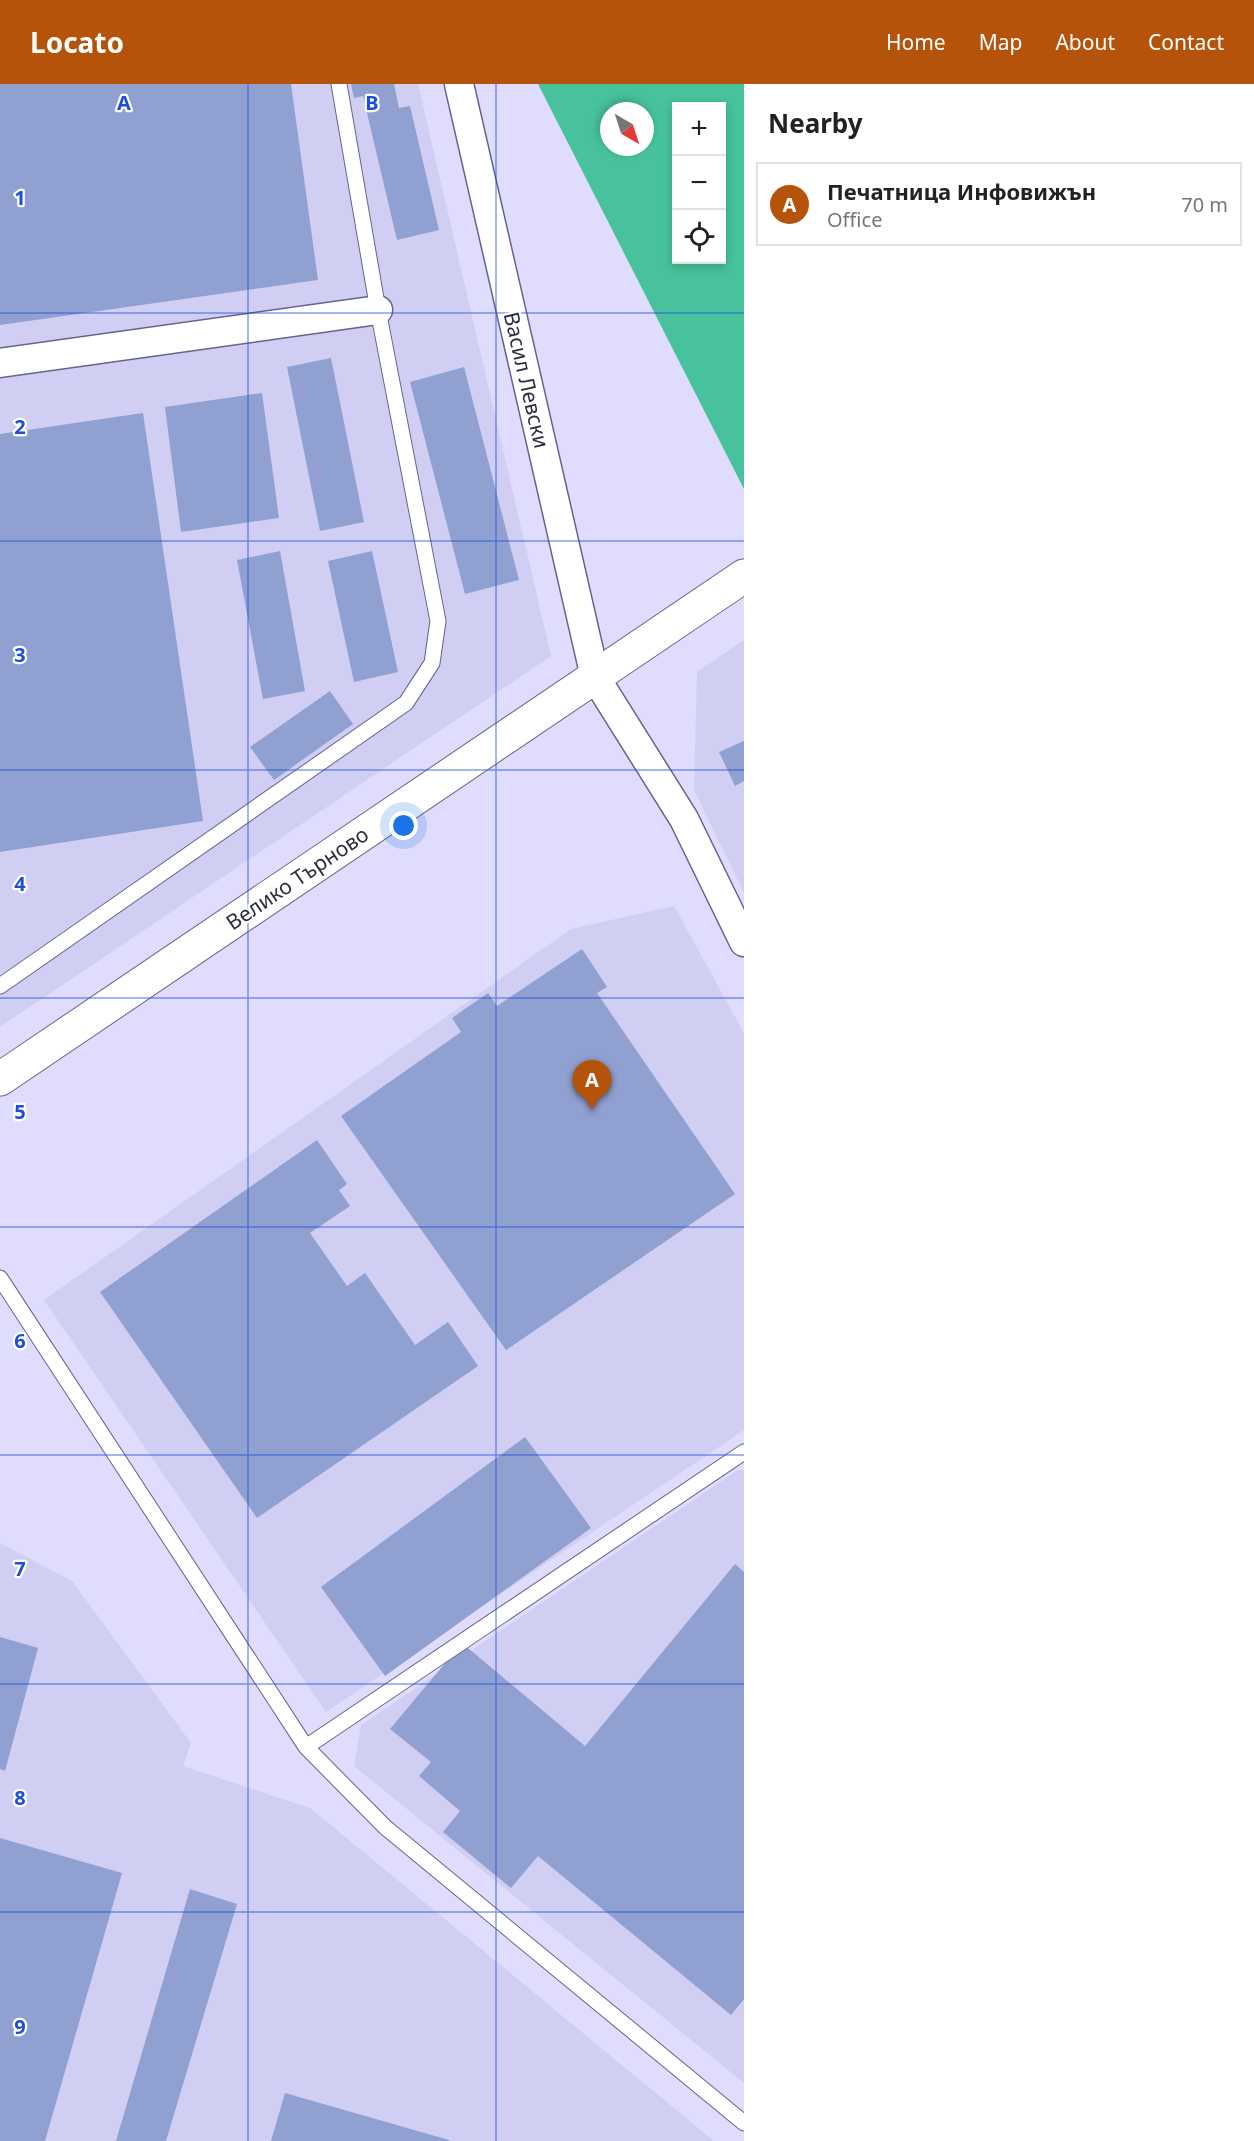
<!DOCTYPE html>
<html lang="en">
<head>
<meta charset="utf-8">
<style>
  :root { --surface:#fff; --page:#f6f6f6; --text:#222; --muted:#767676; --line:#e0e0e0; --accent:#b45309 }
  body { margin:0; font-family:"Noto Sans",sans-serif; background:var(--page); color:var(--text) }
  .controls { position:absolute; right:18px; top:18px; display:grid; overflow:hidden; border-radius:0px; box-shadow:0 3px 9px #0003 }
  .controls button { width:54px; height:54px; display:grid; place-items:center; padding:0; border:0; border-bottom:2px solid var(--line); background:var(--surface); color:var(--text); font:30px sans-serif }
  .compass { position:absolute; left:600px; top:18px; width:54px; height:54px; border-radius:50%; background:var(--surface); box-shadow:0 3px 9px #0003; rotate:141deg }
  .you { position:absolute; left:404px; top:742px; width:21px; height:21px; margin:-15px; border:4px solid #fff; border-radius:50%; background:#1a73e8; box-shadow:0 0 0 9px #1a73e833 }
  .badge { display:grid; place-items:center; width:39px; height:39px; border-radius:50%; background:var(--accent); color:#fff; font-size:20px; font-weight:700 }
  .pin { position:absolute; translate:-50% -50px; filter:drop-shadow(0 2px 3px #0008) }
  .pin::after { content:''; position:absolute; top:32px; width:21px; height:18px; background:inherit; clip-path:polygon(0 0,100% 0,50% 100%) }
  .list { margin:0; padding:0; list-style:none }
  h2 { display:flex; justify-content:space-between; align-items:center; height:78px; margin:0; padding:0 24px; font-size:26px }
  h2 small { font-size:20px; font-weight:400; color:var(--muted) }
  .list li { display:grid; grid-template-columns:39px 1fr auto; gap:18px; align-items:center; box-sizing:border-box; height:84px; margin:0 12px 12px; padding:0 12px; border:2px solid var(--line); border-radius:0px }
  .list b { display:block; font-size:22px; white-space:nowrap }
  .list p { margin:0; font-size:20px; white-space:nowrap; color:var(--muted) }
  .list em { font-size:20px; font-style:normal; color:var(--muted) }
  .icon { flex:none; width:33px; height:33px; fill:none; stroke:currentColor; stroke-width:2; stroke-linecap:round; stroke-linejoin:round }
  .map { position:relative; flex:none; width:744px; height:2057px; overflow:hidden }
  header { display:flex; align-items:center; gap:36px; box-sizing:border-box; height:84px; padding:0 30px; background:var(--accent); color:#fff }
  header strong { font-size:28px }
  nav { display:flex; gap:33px; margin-inline-start:auto; font-size:21px }
  main { display:flex }
  aside { flex:1; background:var(--surface) }
  .map>svg:first-child { display:block }
</style>
</head>
<body>
<header>
<strong>Locato</strong>
<nav><a>Home</a><a>Map</a><a>About</a><a>Contact</a></nav>
</header>
<main>
<div class="map">
<svg width="744" height="2057" viewBox="0 0 744 2057">
  <rect width="100%" height="100%" fill="#dfdcfd"/>
  <!-- built -->
  <path fill="#d1cef3" d="M0,0H418L551,572L0,943Z
    M744,556V809L694,706L697,588Z
    M674,822L744,949V1346L326,1628L44,1216L571,845Z
    M738,1386H744V1999L354,1682L361,1641Z
    M0,1459L72,1497L191,1659L183,1682L310,1724L714,2057H0Z"/>
  <!-- water -->
  <path fill="#47c29d" fill-rule="evenodd" d="M538,0H744V405ZM676,22H722V176H676ZM609,27H645V63H609Z"/>
  <!-- building -->
  <path fill="#8fa0d1" d="M0,0H291L318,196L0,241Z
    M351,0H394L399,24L410,22L439,146L397,156L363,12L354,14Z
    M331,274L364,438L320,447L287,283Z
    M464,283L519,496L465,510L410,298Z
    M262,309L279,434L181,448L165,323Z
    M143,329L203,737L0,768V350Z
    M280,467L305,607L263,615L237,476Z
    M372,467L398,588L354,598L328,477Z
    M330,607L353,640L274,696L250,663Z
    M744,657V697L735,702L719,668Z
    M582,865L607,903L597,909L735,1110L506,1266L341,1032L461,948L452,934L488,909L497,922Z
    M317,1056L347,1100L339,1106L350,1122L310,1149L347,1202L365,1189L415,1261L448,1238L478,1282L257,1434L100,1208Z
    M525,1353L591,1444L385,1592L321,1503Z
    M735,1480L744,1488V1915L731,1931L538,1772L511,1804L443,1748L460,1727L419,1692L431,1678L390,1645L462,1559L585,1662Z
    M0,1553L38,1564L5,1687L0,1685Z
    M0,1754L122,1789L45,2057H0Z
    M190,1805L237,1820L166,2057H116Z
    M285,2009L449,2056V2057H271Z"/>
  <g fill="none" stroke-linecap="round" stroke-linejoin="round">
    <!-- service casing -->
    <g stroke="#676191" stroke-width="17">
      <path id="service" d="M0,902L406,619L432,579L438,537L378,226L339,0
        M0,1194L306,1663L385,1743L744,2039
        M306,1663L744,1368"/>
    </g>
    <!-- minor casing -->
    <g stroke="#676191" stroke-width="31">
      <path id="minor" d="M459,0L595,593L684,735L744,858
        M0,279L378,226"/>
    </g>
    <!-- tertiary casing -->
    <g stroke="#676191" stroke-width="35">
      <path id="tertiary" d="M0,995L744,492"/>
    </g>
    <!-- service -->
    <use href="#service" stroke="#fff" stroke-width="15"/>
    <!-- minor -->
    <use href="#minor" stroke="#fff" stroke-width="28"/>
    <!-- tertiary -->
    <use href="#tertiary" stroke="#fff" stroke-width="33"/>
  </g>
  <!-- grid -->
  <path fill="none" stroke="#1d4ed8" stroke-width="1.5" stroke-opacity="0.55" d="M248,0V2057M496,0V2057M0,229H744M0,457H744M0,686H744M0,914H744M0,1143H744M0,1371H744M0,1600H744M0,1828H744"/>
  <g text-anchor="middle" dominant-baseline="central" stroke-width="4.5" stroke-linejoin="round" paint-order="stroke">
    <!-- street labels -->
    <g font-size="21" fill="#2e2c41" stroke="#fff">
      <text transform="translate(527 296) rotate(77)">Васил Левски</text>
      <text transform="translate(297 794) rotate(-34)">Велико Търново</text>
    </g>
  </g>
  <g font-size="20" text-anchor="middle" font-weight="bold" fill="#1d4ed8" stroke="#fff" stroke-width="4.5" stroke-linejoin="round" paint-order="stroke">
    <text x="124" y="26">A</text>
    <text x="372" y="26">B</text>
    <text x="20" y="121">1</text>
    <text x="20" y="350">2</text>
    <text x="20" y="578">3</text>
    <text x="20" y="807">4</text>
    <text x="20" y="1035">5</text>
    <text x="20" y="1264">6</text>
    <text x="20" y="1492">7</text>
    <text x="20" y="1721">8</text>
    <text x="20" y="1950">9</text>
  </g>
</svg>
<div class="controls">
<button>+</button>
<button>−</button>
<button><svg class="icon" aria-label="locate" viewBox="0 0 24 24"><circle cx="12" cy="12" r="6"/><path d="M12 2v4M12 18v4M2 12h4M18 12h4"/></svg></button>
</div>
<svg class="compass" viewBox="-18 -18 36 36"><path d="M0-13l5 13h-10z" fill="#e53935"/><path d="M0 13l5-13h-10z" fill="#767676"/></svg>
<div class="you"></div>
<div class="pin badge" style="left:592px;top:1026px">A</div>
</div>
<aside>
<h2>Nearby<small></small></h2>
<ul class="list">
<li><span class="badge">A</span><div><b>Печатница Инфовижън</b><p>Office</p></div><em>70 m</em></li>
</ul>
</aside>
</main>
</body>
</html>
